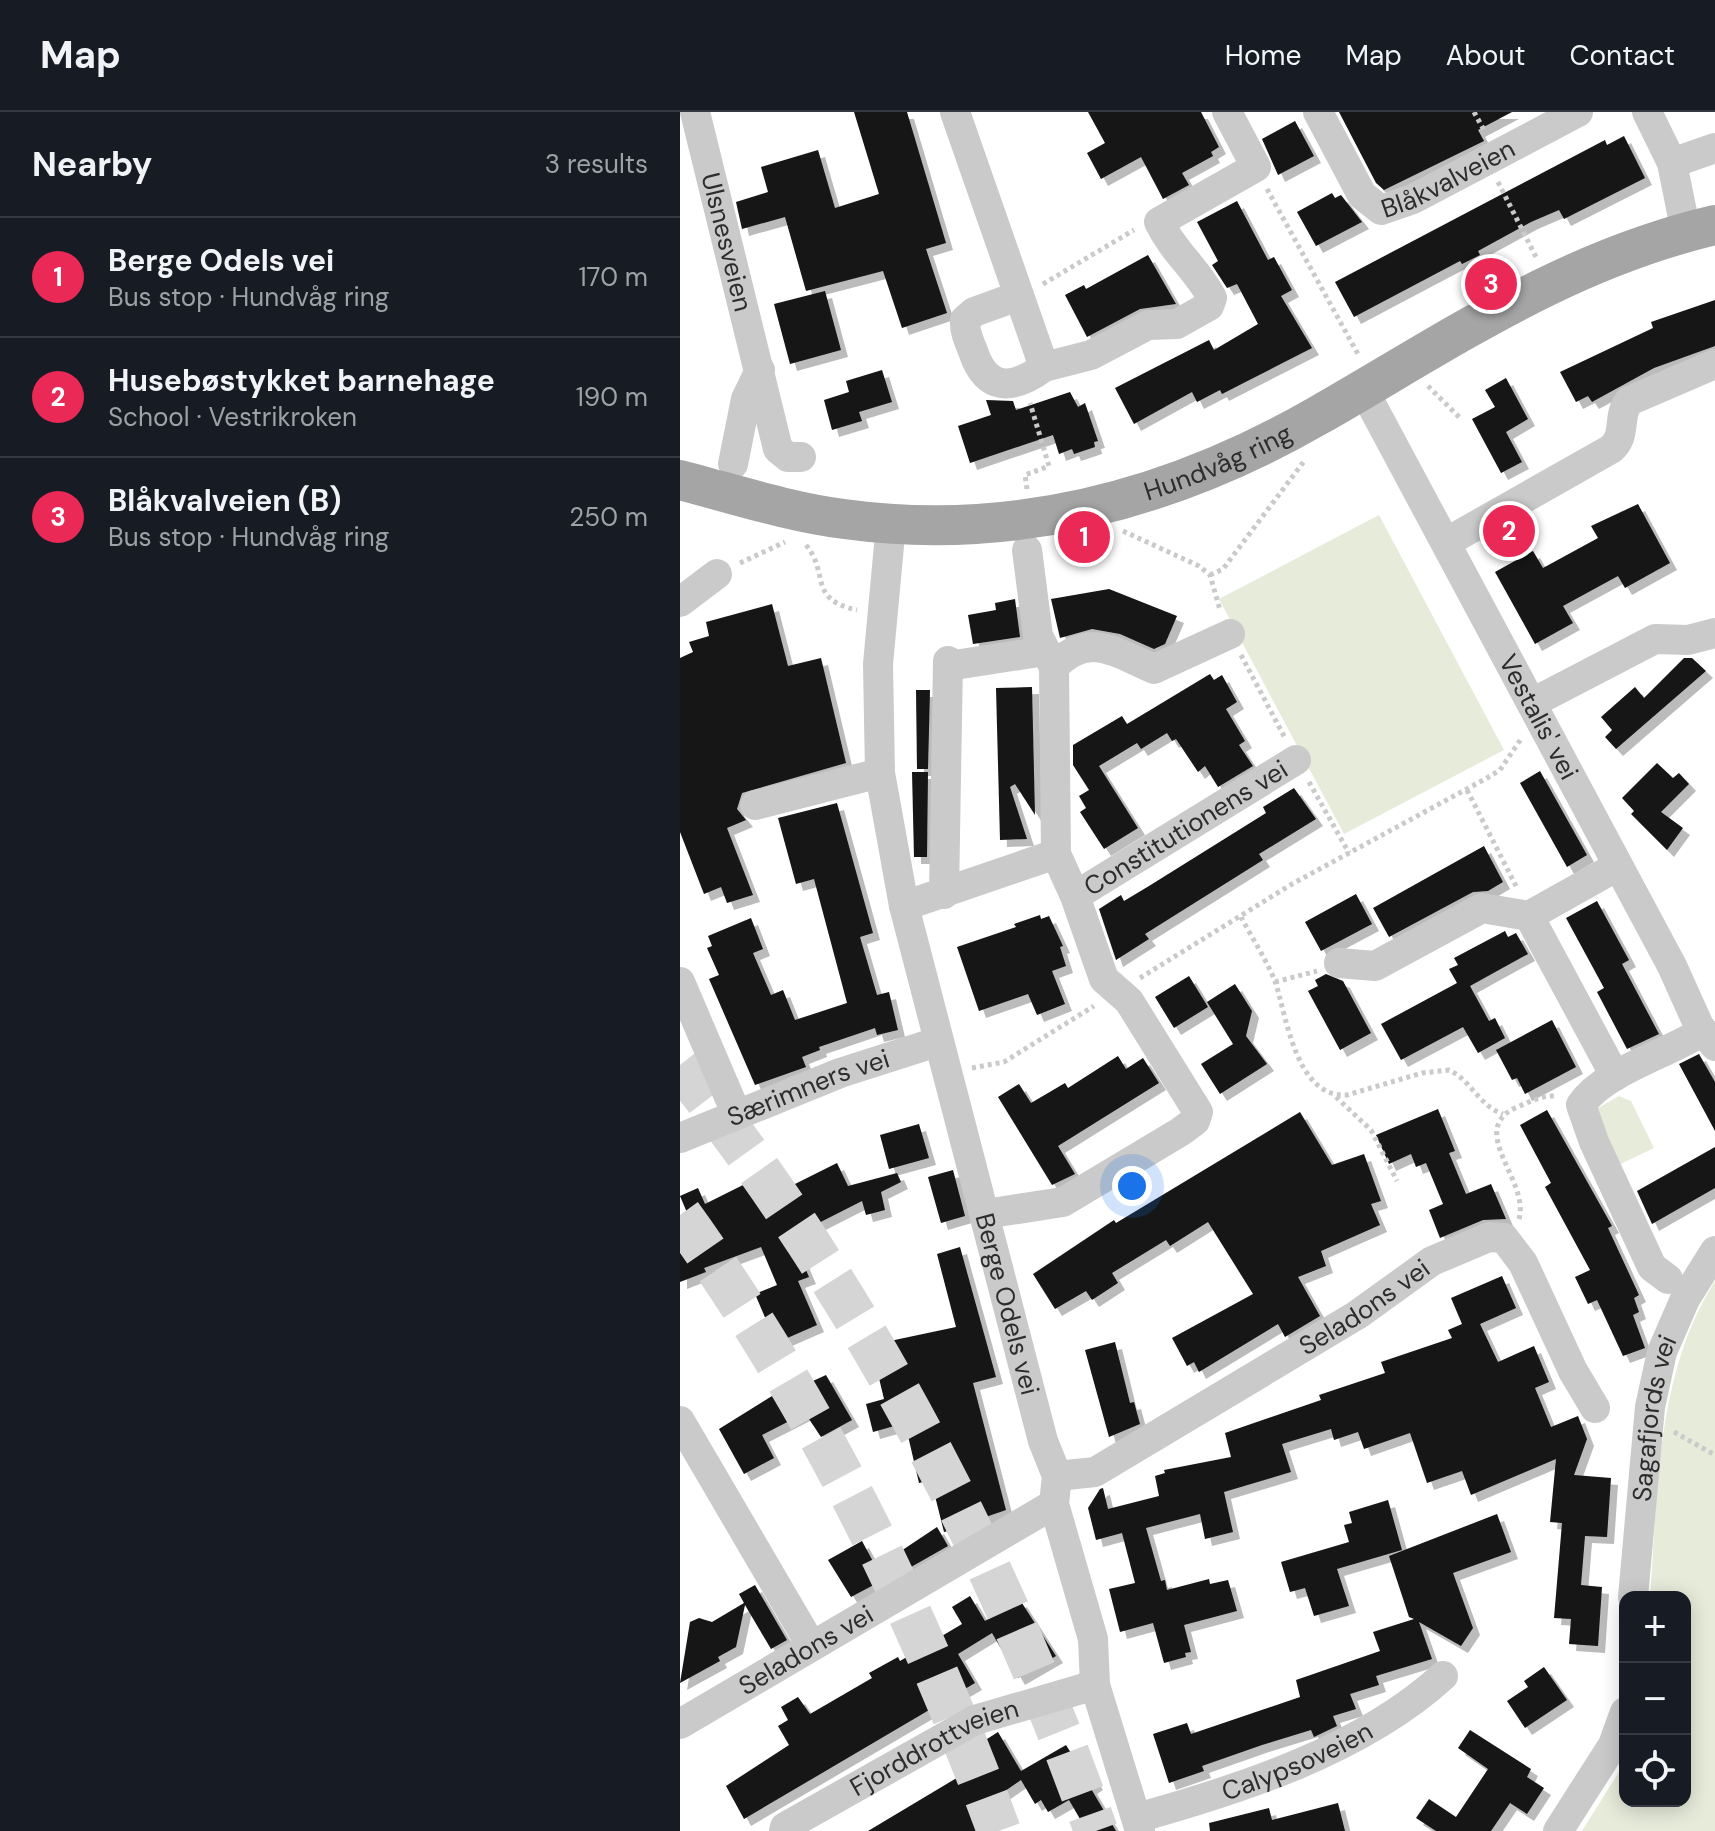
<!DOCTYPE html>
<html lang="en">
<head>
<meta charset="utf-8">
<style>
  :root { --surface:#171b24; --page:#242831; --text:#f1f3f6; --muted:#9ea1a6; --line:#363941; --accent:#eb2956 }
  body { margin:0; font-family:"DM Sans",sans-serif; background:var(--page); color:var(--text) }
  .controls { position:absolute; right:24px; bottom:24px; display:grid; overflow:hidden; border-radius:16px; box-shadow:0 4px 20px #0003 }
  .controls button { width:72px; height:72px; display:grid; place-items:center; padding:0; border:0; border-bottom:2px solid var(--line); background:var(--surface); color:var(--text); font:40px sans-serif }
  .you { position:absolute; left:452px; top:1074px; width:28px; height:28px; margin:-20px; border:6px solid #fff; border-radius:50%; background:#1a73e8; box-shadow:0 0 0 12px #1a73e833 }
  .badge { display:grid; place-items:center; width:52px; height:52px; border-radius:50%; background:var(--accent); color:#fff; font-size:26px; font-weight:700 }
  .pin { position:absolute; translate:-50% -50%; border:4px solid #fff; box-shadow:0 2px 8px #0006 }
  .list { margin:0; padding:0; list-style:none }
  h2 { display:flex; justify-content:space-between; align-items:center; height:104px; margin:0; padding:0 32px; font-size:34px }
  h2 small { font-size:26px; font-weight:400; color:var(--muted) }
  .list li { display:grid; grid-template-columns:52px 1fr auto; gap:24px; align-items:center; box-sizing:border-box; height:120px; padding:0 32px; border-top:2px solid var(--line) }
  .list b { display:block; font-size:30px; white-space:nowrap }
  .list p { margin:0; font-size:26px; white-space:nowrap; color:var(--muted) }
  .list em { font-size:26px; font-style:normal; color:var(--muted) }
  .icon { flex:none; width:44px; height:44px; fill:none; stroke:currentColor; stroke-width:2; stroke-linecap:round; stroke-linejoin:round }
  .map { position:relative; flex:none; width:1035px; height:1719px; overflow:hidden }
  header { display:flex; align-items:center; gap:48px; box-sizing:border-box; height:112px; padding:0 40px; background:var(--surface); border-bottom:2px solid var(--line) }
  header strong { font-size:38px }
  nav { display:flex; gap:44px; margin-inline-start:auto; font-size:28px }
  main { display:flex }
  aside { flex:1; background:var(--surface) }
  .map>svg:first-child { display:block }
</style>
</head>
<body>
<header>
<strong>Map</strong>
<nav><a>Home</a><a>Map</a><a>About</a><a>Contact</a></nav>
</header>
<main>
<aside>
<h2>Nearby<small>3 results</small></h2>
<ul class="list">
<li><span class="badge">1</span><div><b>Berge Odels vei</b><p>Bus stop · Hundvåg ring</p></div><em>170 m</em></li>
<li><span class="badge">2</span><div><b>Husebøstykket barnehage</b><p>School · Vestrikroken</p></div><em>190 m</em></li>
<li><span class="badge">3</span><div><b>Blåkvalveien (B)</b><p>Bus stop · Hundvåg ring</p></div><em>250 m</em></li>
</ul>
</aside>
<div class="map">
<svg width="1035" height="1719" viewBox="0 0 1035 1719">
  <defs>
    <filter id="shadow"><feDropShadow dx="7" dy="7" stdDeviation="0" flood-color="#0004"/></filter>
  </defs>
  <rect width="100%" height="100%" fill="#fff"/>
  <!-- green -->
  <path fill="#e6ebda" d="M699,403L824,638L664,722L539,487Z
    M939,984L951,989L974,1036L928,1058L911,1000Z
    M1035,1169V1719H902L945,1650V1689H1005V1485H970C978,1379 976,1261 1035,1169Z"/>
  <!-- building -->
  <path fill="#141414" filter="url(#shadow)" d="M174,0H227L266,131L246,137L267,201L222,216L203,159L126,179L105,105L62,117L56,90L88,80L81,55L138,38L155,96L199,82Z
    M408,0H521L539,35L531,40L533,44L502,61L509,73L483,87L461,45L421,67L407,41L425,31Z
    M659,0H832L798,18L804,29L704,78L696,71Z
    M615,9L634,44L598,63L582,27Z
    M944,24L965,66L884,107L879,98L851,110L798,139L800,143L782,152L780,149L674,205L655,170L925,28L927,33Z
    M652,81L655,86L661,83L682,110L636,134L617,100Z
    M557,89L588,148L594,145L612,178L601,184L632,236L542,282L540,278L517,290L512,280L454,312L435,276L529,228L534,238L578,212L557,172L547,176L532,153L538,149L517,110Z
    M468,143L496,192L460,197L407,225L385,183L404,173L406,177Z
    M145,179L161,238L110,252L94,192Z
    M1035,188V234L974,256L912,290L908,284L896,290L880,260L973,216L971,210Z
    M202,258L212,290L179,300L182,309L152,318L144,288L169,280L166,269Z
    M826,266L848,307L826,320L842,350L821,361L792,307L815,295L805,278Z
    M390,280L398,295L405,291L418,329L414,330L415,335L394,342L392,337L379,342L373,323L290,351L278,314L311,303L306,288L333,289L336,298Z
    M958,392L990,451L945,476L938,464L883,494L893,511L855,532L815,460L853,439L863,456L918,426L911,414Z
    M429,477L497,504L485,532L474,537L440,522L412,517L380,526L371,487Z
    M335,487L340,525L293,532L288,503L316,498L315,491Z
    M92,492L108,554L141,546L166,651L62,681L57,697L66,708L47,716L73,783L47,791L41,775L24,782L0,720V546L13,540L9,530L29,524L26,510Z
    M1012,546L1026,559L936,637L925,625L932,618L921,605L955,575L964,586L1004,546Z
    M530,562L534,568L542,563L557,590L546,597L565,629L559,633L573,654L538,675L525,654L518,660L496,627L492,629L487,621L461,637L457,631L419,654L458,716L424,737L400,700L406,696L399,684L409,678L393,653V633L442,604L447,612Z
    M352,575L355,703L335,672L330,675L347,727L320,728L316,576Z
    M236,578H250L248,657H237Z
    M977,651L993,666L999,661L1009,672L981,700L1003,716L987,738L951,702L954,699L942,686Z
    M860,659L907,743L887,755L840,671Z
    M232,660H248L247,745H234Z
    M614,676L636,707L579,742L583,748L465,822L469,827L436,848L419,797L441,783L444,789L469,774L586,701L583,695Z
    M157,691L193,821L180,825L197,883L209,880L218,918L197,923L195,916L139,935L140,938L122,945L126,955L75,973L29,867L39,863L27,836L32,834L28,824L71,806L83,837L73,841L91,883L103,878L115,908L167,891L134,767L116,772L98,706Z
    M804,734L823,770L808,779L793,780L709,825L693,796Z
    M676,782L692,812L641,839L625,810Z
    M917,789L949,848L942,852L979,922L947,937L917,880L924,876L886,806Z
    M360,803L361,807L369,804L383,834L380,835L386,854L372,859L385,892L357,903L348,882L299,899L277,835L336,815L334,812Z
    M825,819L828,825L836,821L848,842L790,874L809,909L815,906L825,926L798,941L783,915L721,948L701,912L777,871L769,857L778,853L774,846Z
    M646,862L663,869L691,921L660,938L628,879L638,874L635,868Z
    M509,864L528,895L494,916L475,885Z
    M555,872L572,899L566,924L587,952L540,982L521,952L553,932L527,890Z
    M872,908L896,955L845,982L837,966L832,968L816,938Z
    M1019,942L1035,970V1019L999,952Z
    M438,944L446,957L463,946L479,971L378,1034L395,1062L372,1073L318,985L339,972L351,991L385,971L388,976Z
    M758,997L775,1039L769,1041L786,1082L811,1072L826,1107L803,1108L760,1126L749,1098L763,1092L746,1051L736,1055L731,1042L709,1052L696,1023Z
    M867,998L932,1114L928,1116L959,1183L954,1186L959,1200L953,1203L965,1236L943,1244L917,1188L908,1192L895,1165L910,1158L865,1075L871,1071L840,1013Z
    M620,1000L652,1053L684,1042L701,1089L691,1092L700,1113L641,1139L646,1154L618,1165L640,1204L605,1225L598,1212L519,1260L514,1250L507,1254L492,1226L573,1182L528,1110L490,1134L486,1128L432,1161L438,1171L412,1188L406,1179L375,1197L353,1162L434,1108L436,1111Z
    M239,1012L249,1046L209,1057L200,1023Z
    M1035,1035V1076L972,1112L957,1079Z
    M157,1051L168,1074L217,1061L221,1070L201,1080L205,1098L186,1103L182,1089L117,1122L123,1134L117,1137L129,1165L118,1169L137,1213L96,1231L75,1182L97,1173L81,1135L24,1156L26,1160L0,1170V1128L16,1122L0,1084L18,1076L25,1092L75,1067L85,1087Z
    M273,1058L285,1104L261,1111L248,1065Z
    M280,1135L316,1265L293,1271L326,1398L297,1408L298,1411L264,1420L251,1368L239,1371L225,1311L193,1320L186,1292L204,1287L191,1233L276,1215L257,1142Z
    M822,1164L836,1196L800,1212L818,1250L854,1234L869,1270L855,1276L871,1315L898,1304L907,1327L894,1363L931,1366L927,1425L905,1424L901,1473L922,1475L918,1534L889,1532L891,1507L874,1506L882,1411L870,1410L876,1347L791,1383L782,1359L747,1371L730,1321L684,1337L678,1320L654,1328L651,1317L602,1332L611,1360L544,1380L553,1420L525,1427L520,1402L466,1416L481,1469L485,1468L487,1478L529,1467L530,1472L548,1468L557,1499L504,1513L511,1540L505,1541L506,1545L484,1551L473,1511L440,1520L429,1477L455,1471L442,1421L416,1428L408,1396L420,1377L423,1376L428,1397L479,1384L475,1364L485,1361L484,1358L551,1345L545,1321L641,1288L639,1283L705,1261L701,1250L772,1226L768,1218L782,1212L771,1186Z
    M435,1230L450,1291L454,1290L460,1312L429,1325L405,1238Z
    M146,1263L172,1308L141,1325L125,1301L82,1323L94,1346L64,1362L39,1317L108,1274L111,1279Z
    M708,1388L722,1438L657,1457L669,1494L634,1504L625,1476L610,1480L601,1450L669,1430L664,1413L672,1411L669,1400Z
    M817,1402L831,1440L773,1461L793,1516L781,1534L739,1510L752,1547L696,1564L699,1573L670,1582L676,1597L653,1604L657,1614L634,1625L631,1618L582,1633L522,1654L524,1659L489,1671L473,1622L507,1611L511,1622L620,1585L616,1568L700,1539L693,1520L734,1507L729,1505L709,1444Z
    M257,1415L268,1434L224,1459L215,1443Z
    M182,1429L203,1468L171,1485L148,1448Z
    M75,1473L107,1528L91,1537L65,1493L56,1535L38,1545L40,1549L0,1571L10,1510L19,1506L32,1510L64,1491L59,1482Z
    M290,1484L305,1509L340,1488L376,1544L338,1566L312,1521L278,1542L295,1571L64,1707L46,1674L109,1633L98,1614L108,1608L101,1595L118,1585L130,1602L192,1566L189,1561L218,1545L220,1549L282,1512L272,1495Z
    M864,1555L887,1588L845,1616L827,1589L848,1575L844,1569Z
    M790,1618L851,1657L847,1665L864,1676L847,1702L830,1691L811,1719H756L736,1706L749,1687L776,1705L808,1657L778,1636Z
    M318,1620L341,1659L386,1633L391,1641L396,1638L416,1671L410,1675L436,1719H407L389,1688L368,1700L361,1688L355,1692L341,1668L305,1693L315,1709L298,1719H188L290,1658L282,1643Z
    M658,1691L665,1719H530L529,1711L589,1696L592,1708Z"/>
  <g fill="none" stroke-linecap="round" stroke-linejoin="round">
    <!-- highway-tunnel -->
    <path stroke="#d5d5d5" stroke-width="44" stroke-dasharray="44 22" stroke-linecap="butt" d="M0,953C182,1182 319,1445 416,1719
      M0,1103C136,1291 239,1502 319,1719"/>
    <!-- path -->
    <path stroke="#cacaca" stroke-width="5" stroke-dasharray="4 4" stroke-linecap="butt" d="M794,0L805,20
      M818,70L856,145
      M587,77L679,244
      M363,172L454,118
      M748,274L780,306
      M347,377L345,363L369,354L350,291
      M443,419L519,454L530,463L540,498
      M126,433C150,462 127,487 177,498
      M60,451L105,430
      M530,463L543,457L625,348
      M561,543L605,626
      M629,670L669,741
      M787,678L837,776
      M561,805C572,826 588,850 596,872C607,908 617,986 667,983L742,961L769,958C791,968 799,994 823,1002
      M460,866L612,772L807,666L820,658L841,627
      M595,870L637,859
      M292,956L324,950L414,894
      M656,985L691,1018L717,1069
      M839,1107C850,1069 787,1019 835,996C849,990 862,983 877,984
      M994,1320L1035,1343"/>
    <!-- minor -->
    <g stroke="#cacaca" stroke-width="30">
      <path id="s1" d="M15,0L98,337L108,345H121"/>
      <path d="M275,0L364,255L411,243L468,213L497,212L529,194L532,186C518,158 494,141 479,110L576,55L547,0"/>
      <path id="s2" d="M638,0L682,83L701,98L733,87L898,0"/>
      <path d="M967,0L992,51L1006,120"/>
      <path d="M992,51L1035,36"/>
      <path d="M338,184L294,200L285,208C284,219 289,229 293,239C306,279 332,279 364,255"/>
      <path id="s3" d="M683,277L992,854L1019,914L1035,934"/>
      <path d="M53,352L66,287L80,258"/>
      <path id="s4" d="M211,412L198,552L200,661L224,794L363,1329L377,1364L374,1392L413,1527L415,1573L460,1719"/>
      <path d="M767,430L931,337C947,324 937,304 949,289L1035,252"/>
      <path d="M347,438L358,524L374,555"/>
      <path d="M0,490L37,462"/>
      <path d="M268,554L365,539"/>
      <path d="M852,591L975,527L1008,528L1035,521"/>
      <path d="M75,693L200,661"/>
      <path d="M376,742L374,555C409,518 436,541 474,557L550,522"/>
      <path d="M264,782L268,549"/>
      <path id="s5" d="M395,784L616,648"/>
      <path d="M224,794L376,742L395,784L424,867L449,889L518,1000L515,1009L500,1020L383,1090L305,1102"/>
      <path d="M849,804L935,964"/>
      <path d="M659,851L695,854L802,796L849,804L936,755"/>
      <path d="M0,870L56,1001"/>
      <path id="s6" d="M0,1026L160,961L257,930"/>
      <path d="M988,1167L972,1155L914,1030L901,993C924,959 988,942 1023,919"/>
      <path d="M0,1309L124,1521"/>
      <path id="s7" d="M377,1364L415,1360L677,1203L752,1149L809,1125L824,1126L843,1151L893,1259L915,1296"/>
      <path id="s8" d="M953,1485L970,1295L982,1240L1005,1187L1035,1139"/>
      <path id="s9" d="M0,1612L374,1392"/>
      <path id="s10" d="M457,1706C561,1677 682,1638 763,1564"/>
      <path id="s11" d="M104,1719L105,1715L295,1608L415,1573"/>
      <path d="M878,1719L933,1633L945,1600"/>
    </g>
    <!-- major -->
    <path stroke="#a5a5a5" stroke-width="40" id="s12" d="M0,368C54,382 109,400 164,407C333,430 493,387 639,303C770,228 885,148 1035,113"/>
  </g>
  <g text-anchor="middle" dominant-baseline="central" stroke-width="8" stroke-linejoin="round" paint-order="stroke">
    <!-- street labels -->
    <g font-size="26" fill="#2d2d2d" stroke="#fff">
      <text stroke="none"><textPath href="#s2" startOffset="192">Blåkvalveien</textPath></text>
      <text stroke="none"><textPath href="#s1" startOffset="134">Ulsnesveien</textPath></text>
      <text stroke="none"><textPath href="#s12" startOffset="552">Hundvåg ring</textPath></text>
      <text stroke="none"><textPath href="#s3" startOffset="372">Vestalis' vei</textPath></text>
      <text stroke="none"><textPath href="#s5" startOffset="130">Constitutionens vei</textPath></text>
      <text stroke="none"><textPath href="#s6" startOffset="138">Særimners vei</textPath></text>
      <text stroke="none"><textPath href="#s4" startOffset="796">Berge Odels vei</textPath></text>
      <text stroke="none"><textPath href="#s7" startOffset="354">Seladons vei</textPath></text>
      <text stroke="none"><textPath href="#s8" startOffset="180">Sagafjords vei</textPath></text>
      <text stroke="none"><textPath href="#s9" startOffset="146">Seladons vei</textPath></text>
      <text stroke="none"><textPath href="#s11" startOffset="174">Fjorddrottveien</textPath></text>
      <text stroke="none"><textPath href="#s10" startOffset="170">Calypsoveien</textPath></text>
    </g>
  </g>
</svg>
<div class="controls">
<button>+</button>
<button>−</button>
<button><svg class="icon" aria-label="locate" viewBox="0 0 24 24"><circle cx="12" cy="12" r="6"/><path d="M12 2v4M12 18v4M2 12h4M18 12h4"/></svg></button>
</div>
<div class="you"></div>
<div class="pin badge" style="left:404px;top:425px">1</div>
<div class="pin badge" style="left:829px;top:419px">2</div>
<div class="pin badge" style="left:811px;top:172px">3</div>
</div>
</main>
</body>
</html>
